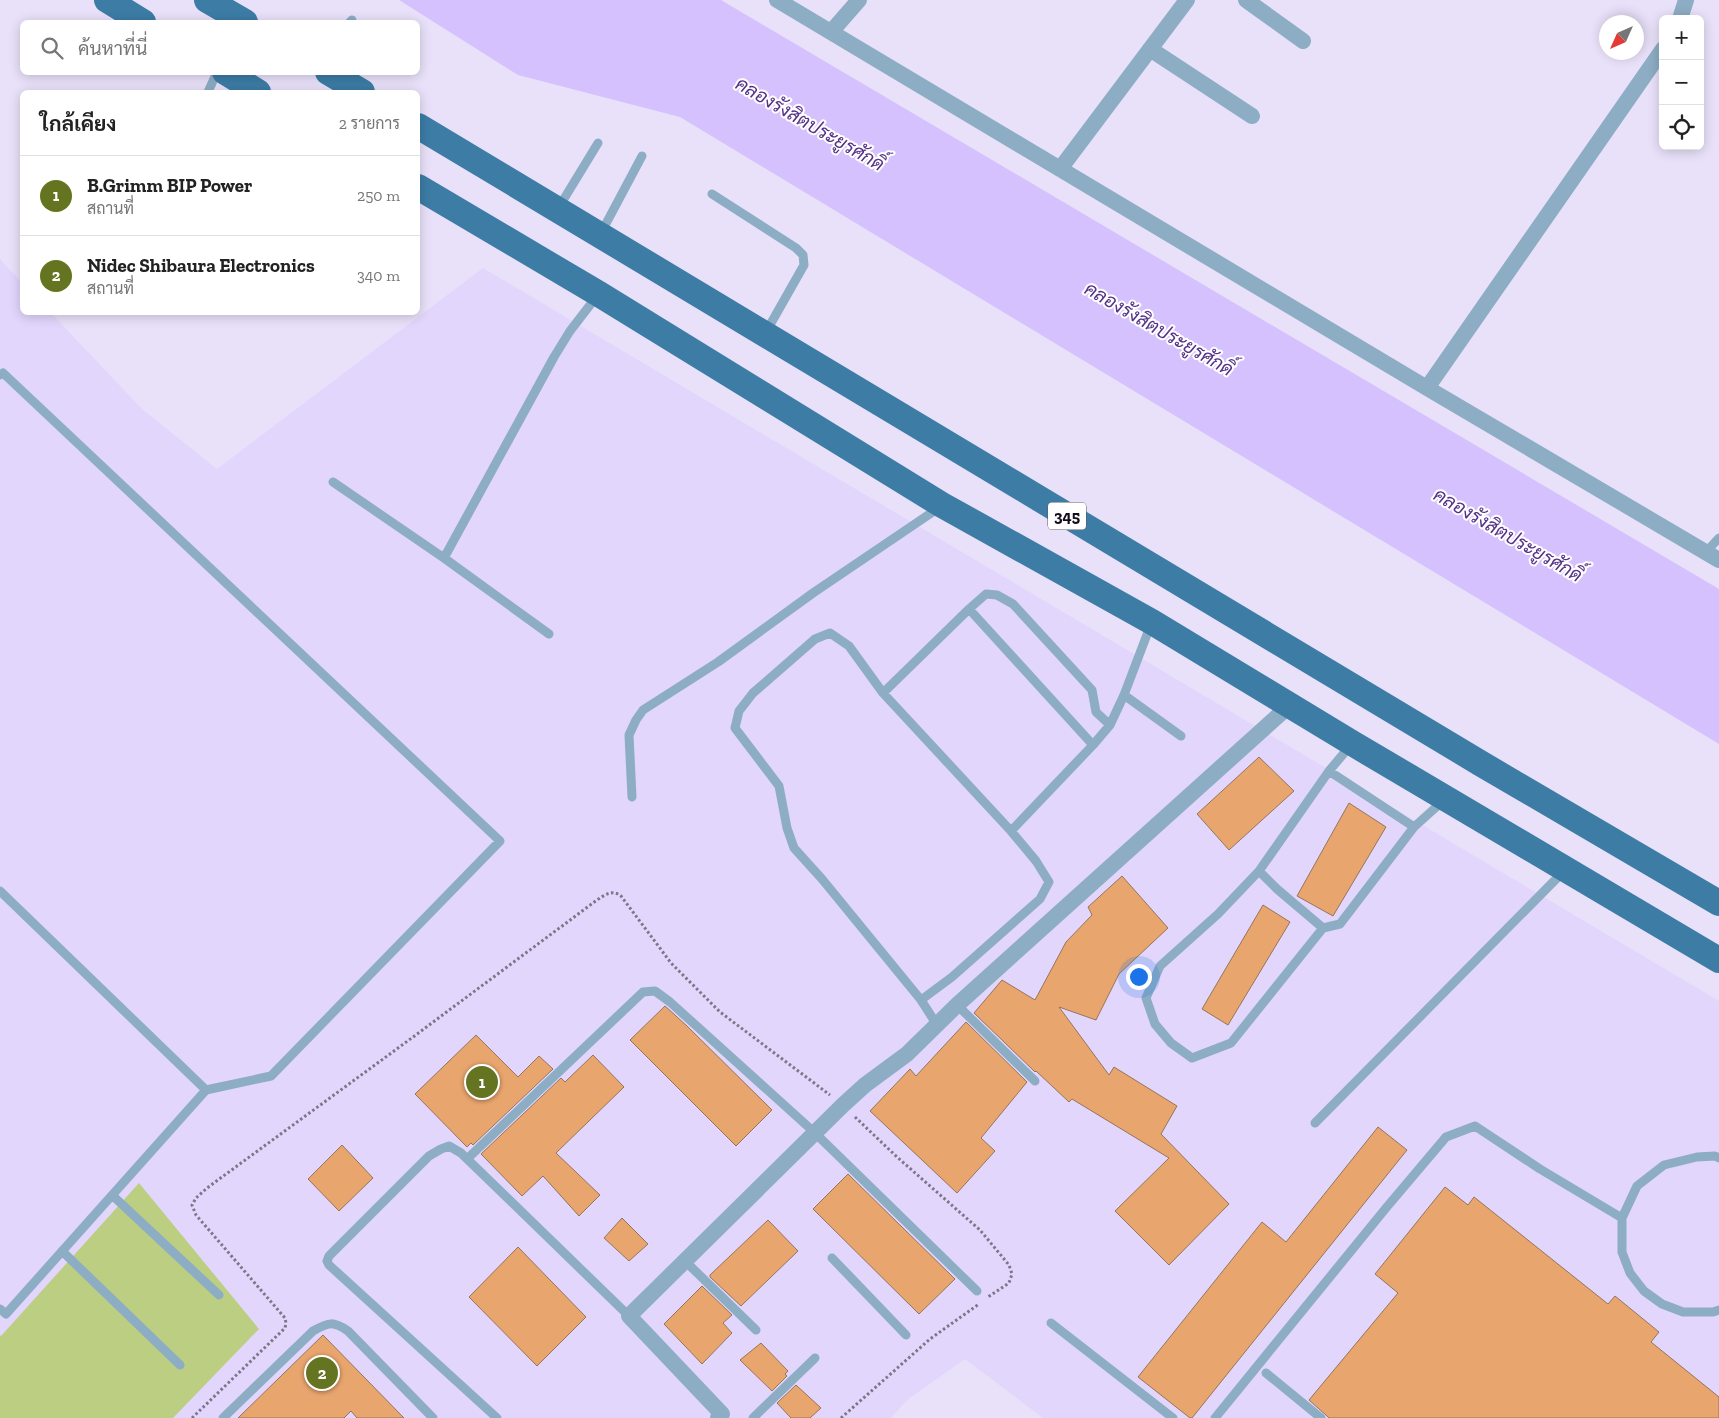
<!DOCTYPE html>
<html lang="th">
<head>
<meta charset="utf-8">
<style>
  :root { --surface:#fff; --page:#f6f6f6; --text:#222; --muted:#767676; --line:#e0e0e0; --accent:#647421 }
  body { margin:0; font-family:"Zilla Slab",Sarabun,serif; background:var(--page); color:var(--text) }
  .controls { position:absolute; right:15px; top:15px; display:grid; overflow:hidden; border-radius:8px; box-shadow:0 2px 12px #0003 }
  .controls button { width:45px; height:45px; display:grid; place-items:center; padding:0; border:0; border-bottom:1px solid var(--line); background:var(--surface); color:var(--text); font:25px sans-serif }
  .compass { position:absolute; left:1599px; top:15px; width:45px; height:45px; border-radius:50%; background:var(--surface); box-shadow:0 2px 12px #0003; rotate:225deg }
  .you { position:absolute; left:1138px; top:976px; width:18px; height:18px; margin:-12px; border:4px solid #fff; border-radius:50%; background:#1a73e8; box-shadow:0 0 0 8px #1a73e833 }
  .badge { display:grid; place-items:center; width:32px; height:32px; border-radius:50%; background:var(--accent); color:#fff; font-size:16px; font-weight:700 }
  .pin { position:absolute; translate:-50% -50%; border:2px solid #fff; box-shadow:0 1px 5px #0006 }
  .list { margin:0; padding:0; list-style:none }
  h2 { display:flex; justify-content:space-between; align-items:center; height:65px; margin:0; padding:0 20px; font-size:21px }
  h2 small { font-size:16px; font-weight:400; color:var(--muted) }
  .list li { display:grid; grid-template-columns:32px 1fr auto; gap:15px; align-items:center; box-sizing:border-box; height:80px; padding:0 20px; border-top:1px solid var(--line) }
  .list b { display:block; font-size:19px; white-space:nowrap }
  .list p { margin:0; font-size:16px; white-space:nowrap; color:var(--muted) }
  .list em { font-size:16px; font-style:normal; color:var(--muted) }
  .icon { flex:none; width:28px; height:28px; fill:none; stroke:currentColor; stroke-width:2; stroke-linecap:round; stroke-linejoin:round }
  .map { position:relative; flex:none; width:1719px; height:1418px; overflow:hidden }
  .search { position:absolute; background:var(--surface); box-shadow:0 2px 12px #0003; left:20px; top:20px; width:400px; height:55px; display:flex; align-items:center; gap:12px; box-sizing:border-box; padding:0 18px; border-radius:8px; color:var(--muted); font-size:19px }
  .panel { position:absolute; background:var(--surface); box-shadow:0 2px 12px #0003; left:20px; top:90px; width:400px; height:225px; border-radius:8px }
  .map>svg:first-child { display:block }
</style>
</head>
<body>
<div class="map">
<svg width="1719" height="1418" viewBox="0 0 1719 1418">
  <rect width="100%" height="100%" fill="#e8e1f9"/>
  <!-- built -->
  <path fill="#e2d6fc" d="M0,259L22,283V312L51,313L142,409L217,469L483,268L1719,1001V1418H1043L965,1359L907,1400L891,1418H0Z"/>
  <!-- green -->
  <path fill="#bcce82" d="M139,1183L259,1329L173,1418H0V1335L1,1336Z"/>
  <!-- water -->
  <path fill="#d5c1fe" d="M399,0H721L1719,589V744L680,117L518,75Z"/>
  <!-- building -->
  <path fill="#e9a56e" stroke="#95745b" d="M1259,757L1294,791L1229,850L1197,814Z
    M1349,803L1386,827L1333,916L1297,896Z
    M1122,876L1168,928L1119,974L1096,1020L1059,1007L1109,1075L1114,1067L1177,1106L1161,1134L1229,1204L1169,1265L1115,1211L1169,1158L1072,1099L1069,1102L1036,1071L1035,1072L974,1013L1002,980L1035,1000L1066,942L1092,915L1088,907Z
    M1263,905L1290,922L1228,1025L1202,1009Z
    M665,1006L687,1026L772,1110L736,1146L630,1040Z
    M966,1022L1027,1082L981,1138L995,1151L957,1193L870,1111L910,1069L916,1076Z
    M476,1035L518,1077L539,1056L553,1069L473,1145L471,1143L467,1147L415,1094Z
    M593,1055L624,1087L556,1153L600,1195L579,1216L543,1176L522,1196L481,1154L561,1078L565,1082Z
    M1378,1127L1407,1150L1192,1418H1190L1138,1377L1262,1222L1286,1242Z
    M342,1145L373,1178L339,1211L308,1179Z
    M848,1174L955,1279L919,1314L813,1209Z
    M1445,1187L1468,1205L1474,1197L1608,1304L1615,1296L1659,1332L1651,1342L1719,1397V1418H1329L1327,1416L1309,1400L1398,1293L1375,1274Z
    M622,1218L648,1244L629,1261L604,1238Z
    M768,1220L798,1251L741,1306L710,1277V1275Z
    M518,1247L586,1317L537,1366L469,1297Z
    M702,1286L732,1315L723,1323L732,1333L702,1364L664,1324Z
    M323,1335L404,1418H357L351,1411L344,1418H238Z
    M761,1343L788,1371L785,1374L787,1376L772,1391L740,1360Z
    M796,1385L821,1408L810,1418H791L777,1403Z"/>
  <g fill="none" stroke-linecap="round" stroke-linejoin="round">
    <!-- path -->
    <path stroke="#7c7688" stroke-width="3" stroke-dasharray="2.5 2.5" stroke-linecap="butt" d="M855,1117L897,1157L980,1230L1009,1265L1012,1274L1009,1283L988,1297
      M192,1418L285,1328L286,1323L285,1318L196,1215L192,1205L196,1198L207,1188L409,1040L597,900C605,895 612,889 621,896L671,963L720,1012L830,1095
      M841,1418L930,1339L979,1304"/>
    <!-- lane -->
    <path stroke="#8dadc4" stroke-width="9" d="M350,22L352,20
      M208,92L217,72
      M712,194L796,248L803,255L804,265L766,332
      M559,207L598,143
      M601,233L642,156
      M0,375L3,373L500,841L271,1076L206,1090
      M333,482L444,558
      M1706,552L1719,538
      M969,609L986,594L997,595L1013,604L1092,690L1096,712L1110,725
      M549,634L444,558L554,357L570,331L597,296
      M883,693L969,609L1093,745
      M1124,695L1181,736
      M1350,746L1329,771L1259,871L1277,889L1323,928L1340,924L1414,827L1444,800
      M1329,771L1414,827
      M632,797L629,735L636,720L643,710L718,662L813,593L940,507
      M1011,831L1093,745L1110,725L1124,695L1151,624
      M1259,871L1218,914L1160,966L1146,998L1155,1024L1171,1043L1192,1058L1231,1043L1323,928
      M0,891L206,1090L6,1314L0,1309
      M921,1000L952,977L1040,899L1049,882L1036,861L1011,831L883,693L849,646L830,633L815,639L753,693L739,711L735,728L779,786L787,828L794,848L822,879L921,1000L937,1025
      M957,1005L1035,1081
      M1315,1123L1564,871
      M1719,1158L1715,1156L1697,1157L1664,1165L1637,1186L1622,1218V1252L1630,1273L1644,1291L1662,1304L1683,1312H1713L1719,1310
      M467,1159L643,992L655,991L670,1002L814,1132L977,1291
      M112,1195L219,1295
      M62,1251L180,1365
      M832,1258L906,1335
      M685,1261L756,1330
      M1051,1323L1173,1418
      M1266,1373L1321,1418
      M223,1418L313,1331C329,1322 333,1321 348,1331L433,1418
      M497,1418L329,1265L327,1261L329,1256L429,1156L441,1149L449,1146L461,1153L629,1316
      M753,1418L815,1358
      M1215,1418L1386,1208L1446,1137L1475,1126L1540,1169L1622,1218"/>
    <!-- street -->
    <path stroke="#8dadc4" stroke-width="16" d="M777,0L1427,388L1719,560
      M1246,0L1303,41
      M1680,19L1686,0
      M831,32L859,0
      M1150,49L1252,116
      M1060,169L1187,0
      M1427,388L1663,49
      M718,1418L722,1414L629,1316L843,1105L865,1085L907,1054L957,1005L1290,705"/>
    <!-- primary -->
    <path stroke="#3c7ca5" stroke-width="26" d="M107,0L143,22
      M207,0L245,22
      M225,72L258,92
      M328,72L362,92
      M418,126L1480,763L1719,903
      M418,187L599,294L942,505L1152,622L1352,743L1719,960"/>
  </g>
  <g text-anchor="middle" dominant-baseline="central" stroke-width="4" stroke-linejoin="round" paint-order="stroke">
    <!-- shield labels -->
    <rect fill="#fff" stroke="#59565f" stroke-width="1" x="1048" y="502.5" width="38" height="27" rx="4"/>
    <g font-size="16" font-weight="bold" fill="#120d1a">
      <text x="1067" y="516">345</text>
    </g>
    <!-- water labels -->
    <g font-size="19" font-style="italic" fill="#563288" stroke="#fff">
      <text transform="translate(810 124) rotate(30)">คลองรังสิตประยูรศักดิ์</text>
      <text transform="translate(1159 329) rotate(30)">คลองรังสิตประยูรศักดิ์</text>
      <text transform="translate(1508 535) rotate(30)">คลองรังสิตประยูรศักดิ์</text>
    </g>
  </g>
</svg>
<div class="controls">
<button>+</button>
<button>−</button>
<button><svg class="icon" aria-label="locate" viewBox="0 0 24 24"><circle cx="12" cy="12" r="6"/><path d="M12 2v4M12 18v4M2 12h4M18 12h4"/></svg></button>
</div>
<svg class="compass" viewBox="-18 -18 36 36"><path d="M0-13l5 13h-10z" fill="#e53935"/><path d="M0 13l5-13h-10z" fill="#767676"/></svg>
<div class="you"></div>
<div class="pin badge" style="left:482px;top:1082px">1</div>
<div class="pin badge" style="left:322px;top:1373px">2</div>
<div class="search"><svg class="icon" aria-label="search" viewBox="0 0 24 24"><circle cx="10" cy="10" r="6"/><path d="M15 15l6 6"/></svg>ค้นหาที่นี่</div>
<section class="panel">
<h2>ใกล้เคียง<small>2 รายการ</small></h2>
<ul class="list">
<li><span class="badge">1</span><div><b>B.Grimm BIP Power</b><p>สถานที่</p></div><em>250 m</em></li>
<li><span class="badge">2</span><div><b>Nidec Shibaura Electronics</b><p>สถานที่</p></div><em>340 m</em></li>
</ul>
</section>
</div>
</body>
</html>
